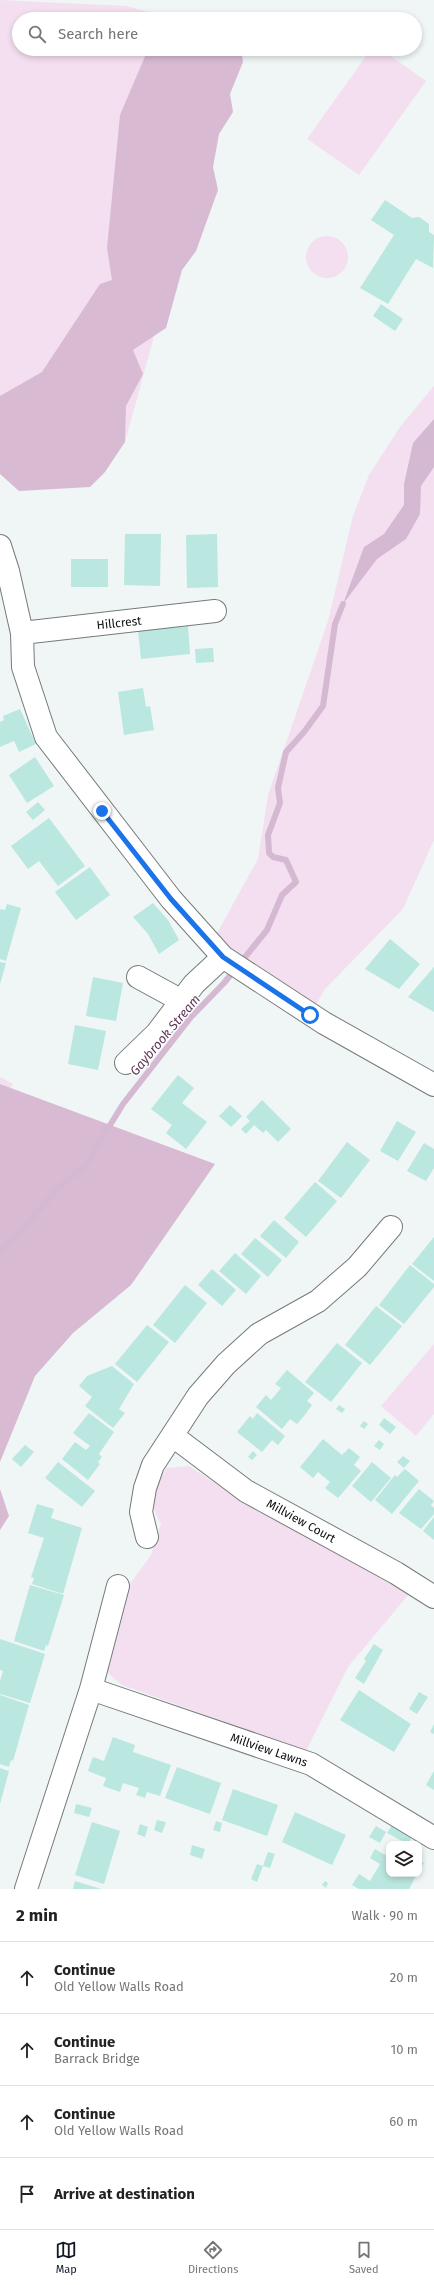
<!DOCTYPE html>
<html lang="en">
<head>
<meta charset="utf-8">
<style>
  :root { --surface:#fff; --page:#f6f6f6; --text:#222; --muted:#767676; --line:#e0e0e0; --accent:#111827 }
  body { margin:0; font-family:"Fira Sans",sans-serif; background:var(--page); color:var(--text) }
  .controls { position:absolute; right:12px; bottom:12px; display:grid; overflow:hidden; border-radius:8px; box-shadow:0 2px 6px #0003 }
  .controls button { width:36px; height:36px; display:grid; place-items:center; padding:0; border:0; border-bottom:1px solid var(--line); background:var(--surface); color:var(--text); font:20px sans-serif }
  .stop { position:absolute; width:12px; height:12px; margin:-9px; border:3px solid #1a73e8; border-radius:50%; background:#fff }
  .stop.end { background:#1a73e8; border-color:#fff; box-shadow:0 1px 4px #0008 }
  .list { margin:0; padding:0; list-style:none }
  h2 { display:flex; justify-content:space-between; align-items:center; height:52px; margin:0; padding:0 16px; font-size:17px }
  h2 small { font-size:13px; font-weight:400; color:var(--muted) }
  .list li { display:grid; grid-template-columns:26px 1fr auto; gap:12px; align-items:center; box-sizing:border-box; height:72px; padding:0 16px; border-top:1px solid var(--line) }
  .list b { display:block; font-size:15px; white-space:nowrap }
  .list p { margin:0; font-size:13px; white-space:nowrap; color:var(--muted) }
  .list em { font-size:13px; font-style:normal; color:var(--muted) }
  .icon { flex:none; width:22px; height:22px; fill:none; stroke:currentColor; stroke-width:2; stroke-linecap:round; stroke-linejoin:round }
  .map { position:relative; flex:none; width:434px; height:1889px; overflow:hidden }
  .search { position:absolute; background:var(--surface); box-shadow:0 2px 6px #0003; left:12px; right:12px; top:12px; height:44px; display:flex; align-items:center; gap:10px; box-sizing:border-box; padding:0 14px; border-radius:22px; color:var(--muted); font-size:15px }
  .sheet { height:340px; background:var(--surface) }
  nav { display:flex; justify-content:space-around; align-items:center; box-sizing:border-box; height:56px; border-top:1px solid var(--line); background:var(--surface); font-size:11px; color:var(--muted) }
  nav a { display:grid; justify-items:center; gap:2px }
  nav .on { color:var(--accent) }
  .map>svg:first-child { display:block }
</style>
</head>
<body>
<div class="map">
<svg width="434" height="1889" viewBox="0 0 434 1889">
  <rect width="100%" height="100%" fill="#eff6f5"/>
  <!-- green -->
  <path fill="#f4dff0" d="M0,0L126,6L175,19H19V49H233L125,442L100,475L0,474Z
    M371,49H381L426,81L359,175L307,139Z
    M306 257a21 21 0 1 1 42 0a21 21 0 1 1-42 0Z
    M434,386V840L403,909L325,989L310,1015L211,944L258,859L268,795L328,621L353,516L369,475L400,427Z
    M0,1077L13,1084L0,1104Z
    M434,1344V1414L416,1436L381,1406Z
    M189,1466L241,1500L409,1594L348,1667L306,1751L122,1685L110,1675L105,1666L122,1595L151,1555L161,1524C146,1498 154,1494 166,1468Z"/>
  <!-- forest -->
  <path fill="#d8bad3" d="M152,49H241L243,62L230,94L233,112L219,134L213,167L218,190L196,251L182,270L166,328L133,350L143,374L126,406L125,442L105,472L90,487L19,491L0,474V396L42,372L100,284L112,280L107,248L120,115L146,54Z
    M0,1084L215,1164L131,1285L73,1333L35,1376L0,1462Z
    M0,1489L9,1516L0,1530Z"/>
  <!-- water -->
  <path fill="#d5b8d1" d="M434,419V467L421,486L420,514L406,539L377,559L343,604L364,547L384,534L404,505V484L413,443Z"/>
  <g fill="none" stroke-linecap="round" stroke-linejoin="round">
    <!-- stream -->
    <path stroke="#d5b8d1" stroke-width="6" d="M0,1250L21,1231L59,1187L85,1166L123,1104L191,1017L224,983L267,930L282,895L296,882L286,860L273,857L269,853L268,835L280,803L278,788L286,752L304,732L323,706L335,624L343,604"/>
  </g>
  <!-- building -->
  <path fill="#bae7df" d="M385,200L412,218L419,217L429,224V232L434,235L433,268L416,259L388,304L360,288L394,235L371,220Z
    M381,304L403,319L395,331L373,316Z
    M125,534H161L160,586L124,585Z
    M217,534L218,587L187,588L186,535Z
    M71,559H108V587H71Z
    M188,626L190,654L141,659L138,631Z
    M213,648L214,662L196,663L195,649Z
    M143,688L146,707L150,706L154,730L124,735L118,692Z
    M20,709L36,744L19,752L14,741L0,747V722L4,720L3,716Z
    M35,757L54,786L27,803L9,775Z
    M38,802L45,810L33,820L26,812Z
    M49,818L85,866L58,886L39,861L28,869L11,846Z
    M90,867L110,895L76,920L55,892Z
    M153,903L168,920L179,940L159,954L148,934L133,917Z
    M7,904L21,908L6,961L0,959V909L5,910Z
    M390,939L420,964L399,989L365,969Z
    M0,962L6,963L0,984Z
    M434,967V1012L408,997Z
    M93,977L123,983L116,1021L86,1016Z
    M75,1025L106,1031L98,1070L68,1064Z
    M178,1075L194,1088L182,1103L207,1122L186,1149L166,1133L172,1125L151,1109Z
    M262,1100L291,1129L278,1142L266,1130L263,1133L254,1125L246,1134L241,1129L250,1121L246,1117Z
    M230,1105L242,1116L231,1127L219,1116Z
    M397,1121L416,1132L398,1161L380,1151Z
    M347,1142L370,1160L341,1198L318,1181Z
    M424,1143L434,1149V1168L426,1181L407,1171Z
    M315,1182L337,1201L306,1237L284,1218Z
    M274,1220L299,1242L286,1258L260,1236Z
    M434,1237V1281L412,1264Z
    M255,1238L282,1260L268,1277L241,1254Z
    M235,1253L261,1276L246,1294L219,1271Z
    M410,1265L434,1284V1287L404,1324L379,1305Z
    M212,1269L236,1290L222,1306L198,1285Z
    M185,1285L207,1303L175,1343L153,1325Z
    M376,1306L402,1326L370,1365L345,1345Z
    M147,1325L169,1342L137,1382L115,1364Z
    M337,1343L362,1363L331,1402L305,1382Z
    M112,1366L134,1384L119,1409L125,1413L113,1428L85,1406L92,1397L79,1386L87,1376Z
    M287,1370L314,1393L307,1401L312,1405L304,1416L297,1424L290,1419L282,1429L256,1407L266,1395L271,1400L281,1388L275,1384Z
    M339,1405L345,1409L342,1413L336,1409Z
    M89,1413L114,1432L99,1454L102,1457L98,1462L100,1464L88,1480L62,1459L75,1442L86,1450L90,1446L73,1433Z
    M257,1413L285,1436L278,1445L272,1440L262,1452L237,1432L250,1416L253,1419Z
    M384,1418L396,1427L390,1434L379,1425Z
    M364,1421L368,1424L364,1429L360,1426Z
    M323,1439L342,1455L349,1448L360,1457L354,1465L361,1471L338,1498L325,1488L330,1482L318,1472L313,1478L300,1467Z
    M379,1440L384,1444L380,1450L374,1446Z
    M25,1445L34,1452L21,1467L12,1459Z
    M253,1451L257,1455L252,1460L248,1457Z
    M403,1456L410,1461L404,1468L397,1462Z
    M58,1462L95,1491L82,1507L45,1478Z
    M372,1462L391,1478L371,1502L352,1486Z
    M405,1469L419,1481L392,1514L375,1500L395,1475L397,1477Z
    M419,1489L434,1501L431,1505L434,1508V1514L421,1529L399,1513Z
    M37,1504L54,1509L51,1518L82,1528L63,1594L32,1584L34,1578L31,1577L44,1538L28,1533Z
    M434,1517V1540L423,1531Z
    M30,1585L64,1595L48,1646L46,1645L44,1651L14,1641Z
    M0,1639L45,1654L30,1703L0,1694V1681L3,1671L0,1670Z
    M374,1644L383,1650L364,1684L355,1678L366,1661L364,1659Z
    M359,1690L411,1724L394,1752L340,1720Z
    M419,1692L428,1697L417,1714L409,1709Z
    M0,1695L29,1705L13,1761L11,1760L9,1767L0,1764Z
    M434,1724V1734L430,1732Z
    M113,1737L135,1745L133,1752L171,1765L160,1796L147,1792L145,1798L136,1795L139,1788L123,1783L120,1792L103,1786L106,1778L88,1771L93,1757L104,1761Z
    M177,1767L221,1783L210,1814L165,1798Z
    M0,1768L9,1771L0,1804Z
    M434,1771V1790L426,1785Z
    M233,1789L278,1805L267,1836L222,1820Z
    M76,1804L92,1808L89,1817L74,1813Z
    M295,1812L346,1835L332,1865L282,1842Z
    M157,1820L166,1822L162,1833L154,1830Z
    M216,1821L222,1823L220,1832L213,1830Z
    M92,1822L120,1831L104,1884L75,1875Z
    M140,1824L148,1827L145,1837L137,1834Z
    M392,1825L412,1837L408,1844L387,1833Z
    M376,1826L386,1832L380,1843L369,1837Z
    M192,1845L205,1849L202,1859L190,1855Z
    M389,1848V1874H417L409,1889H359L352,1885L359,1874L370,1881L380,1864L370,1858L375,1849L385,1855Z
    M268,1852L275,1854L270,1868L263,1866Z
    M419,1860L424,1863L419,1871Z
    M257,1864L263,1866L257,1882L251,1879Z
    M75,1881L101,1889H73Z
    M325,1881L328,1883L326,1888L322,1885Z"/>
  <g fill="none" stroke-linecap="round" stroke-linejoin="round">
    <!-- minor casing -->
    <g stroke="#747b79" stroke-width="24">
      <path id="minor" d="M0,546L8,571L22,633L23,667L46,737L171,899L223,957L324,1023L434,1085
        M22,633L215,611
        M138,977L182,1001
        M126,1063L157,1033L194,984L223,957
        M173,1436L246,1491L396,1573L434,1597
        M147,1537L141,1512L145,1488L153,1465L198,1396L226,1364L259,1334L318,1301L357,1267L391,1227
        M91,1689L311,1764L434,1838
        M26,1889L91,1689L118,1586"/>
    </g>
    <!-- minor -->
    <use href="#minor" stroke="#fff" stroke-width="22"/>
  </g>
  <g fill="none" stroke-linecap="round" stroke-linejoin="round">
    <!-- route -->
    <path stroke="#1a73e8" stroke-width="5" d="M102,811L171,899L223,957L310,1015"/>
  </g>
  <g text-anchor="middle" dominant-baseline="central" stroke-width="3" stroke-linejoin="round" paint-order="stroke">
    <!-- street labels -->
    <g font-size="12" fill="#0b0e0d" stroke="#fff">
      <text transform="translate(119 623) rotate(-6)">Hillcrest</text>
      <text transform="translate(301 1521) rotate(29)">Millview Court</text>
      <text transform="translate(269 1750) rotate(19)">Millview Lawns</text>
    </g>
    <!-- water labels -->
    <g font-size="13" font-style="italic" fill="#61385c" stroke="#fff">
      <text transform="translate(165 1035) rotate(-50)">Gaybrook Stream</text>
    </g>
  </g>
</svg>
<div class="controls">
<button><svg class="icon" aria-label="layers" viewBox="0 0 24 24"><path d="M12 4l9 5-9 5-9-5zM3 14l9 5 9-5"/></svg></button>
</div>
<div class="stop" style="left:310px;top:1015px"></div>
<div class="stop end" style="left:102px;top:811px"></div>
<div class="search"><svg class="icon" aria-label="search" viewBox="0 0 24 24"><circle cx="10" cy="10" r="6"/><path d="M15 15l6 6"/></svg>Search here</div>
</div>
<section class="sheet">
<h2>2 min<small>Walk · 90 m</small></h2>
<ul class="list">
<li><svg class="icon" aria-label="ahead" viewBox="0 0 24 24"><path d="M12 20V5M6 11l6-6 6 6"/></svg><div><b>Continue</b><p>Old Yellow Walls Road</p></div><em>20 m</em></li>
<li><svg class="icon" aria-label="ahead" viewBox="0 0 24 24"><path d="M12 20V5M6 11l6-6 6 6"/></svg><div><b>Continue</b><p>Barrack Bridge</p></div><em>10 m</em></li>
<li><svg class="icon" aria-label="ahead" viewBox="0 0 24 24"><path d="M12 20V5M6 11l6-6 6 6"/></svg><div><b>Continue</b><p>Old Yellow Walls Road</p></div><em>60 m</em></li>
<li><svg class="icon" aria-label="arrive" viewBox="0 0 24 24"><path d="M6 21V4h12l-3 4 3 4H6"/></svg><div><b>Arrive at destination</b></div></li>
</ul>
</section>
<nav>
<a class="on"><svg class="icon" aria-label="map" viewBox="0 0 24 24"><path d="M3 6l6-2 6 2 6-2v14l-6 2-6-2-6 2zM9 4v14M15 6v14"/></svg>Map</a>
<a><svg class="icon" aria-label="directions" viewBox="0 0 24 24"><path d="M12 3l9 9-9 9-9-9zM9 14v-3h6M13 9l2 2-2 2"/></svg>Directions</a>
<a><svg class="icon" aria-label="saved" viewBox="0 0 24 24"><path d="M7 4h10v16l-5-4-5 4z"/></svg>Saved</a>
</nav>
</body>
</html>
